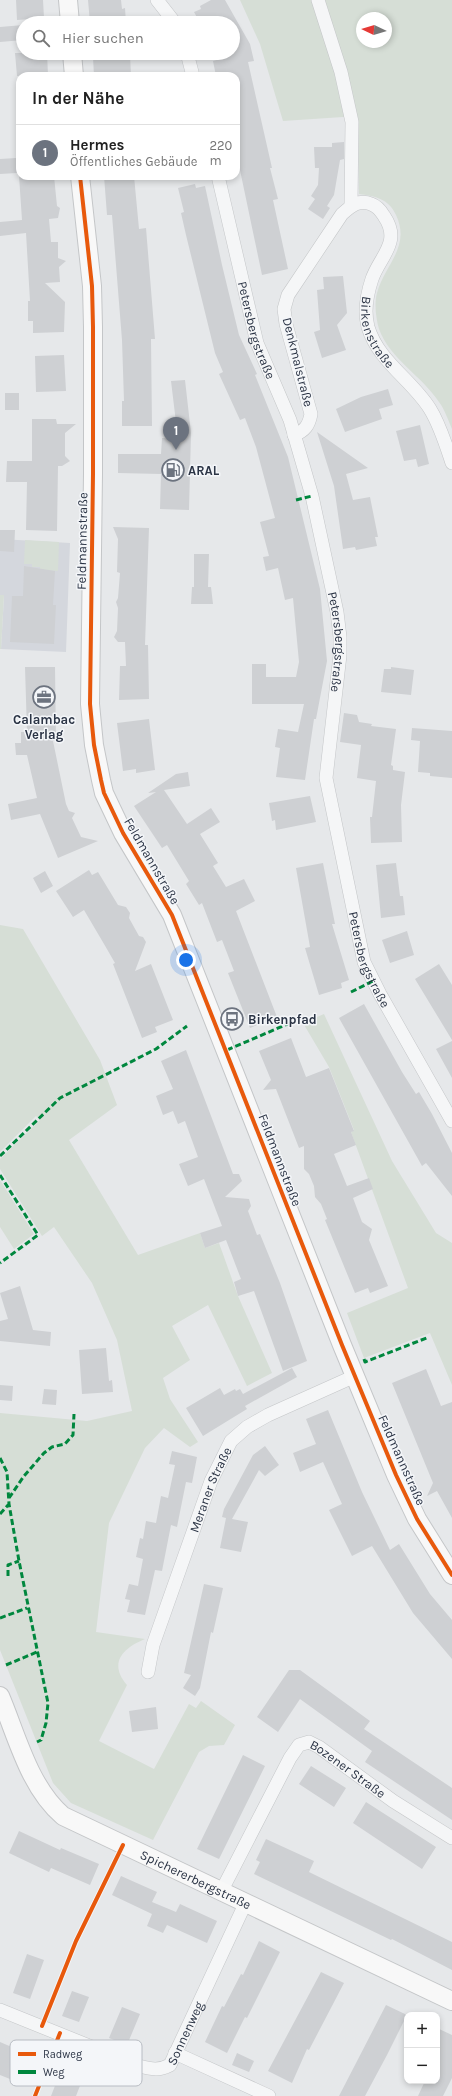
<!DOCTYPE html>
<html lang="de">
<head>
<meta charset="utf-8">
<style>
  :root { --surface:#fff; --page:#f6f6f6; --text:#222; --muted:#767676; --line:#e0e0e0; --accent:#6c737f }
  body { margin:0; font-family:Karla,sans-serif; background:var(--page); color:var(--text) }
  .controls { position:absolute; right:12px; bottom:12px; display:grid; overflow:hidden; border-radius:8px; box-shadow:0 2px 6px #0003 }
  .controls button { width:36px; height:36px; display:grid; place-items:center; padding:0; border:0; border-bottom:1px solid var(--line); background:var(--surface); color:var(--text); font:20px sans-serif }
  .compass { position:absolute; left:356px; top:12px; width:36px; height:36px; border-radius:50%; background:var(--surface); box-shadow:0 2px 6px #0003; rotate:274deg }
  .you { position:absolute; left:186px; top:960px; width:14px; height:14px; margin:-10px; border:3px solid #fff; border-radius:50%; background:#1a73e8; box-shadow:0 0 0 6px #1a73e833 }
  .badge { display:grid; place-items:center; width:26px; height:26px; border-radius:50%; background:var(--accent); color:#fff; font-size:13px; font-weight:700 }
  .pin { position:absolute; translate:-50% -33px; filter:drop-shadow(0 1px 2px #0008) }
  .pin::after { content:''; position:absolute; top:21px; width:14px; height:12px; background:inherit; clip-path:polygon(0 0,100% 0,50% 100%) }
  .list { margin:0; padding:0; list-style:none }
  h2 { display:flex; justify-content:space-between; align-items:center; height:52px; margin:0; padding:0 16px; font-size:17px }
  h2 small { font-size:13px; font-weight:400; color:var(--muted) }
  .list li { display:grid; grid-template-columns:26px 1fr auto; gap:12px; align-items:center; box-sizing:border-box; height:56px; padding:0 16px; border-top:1px solid var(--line) }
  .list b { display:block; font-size:15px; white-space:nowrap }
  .list p { margin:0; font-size:13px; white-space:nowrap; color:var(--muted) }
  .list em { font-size:13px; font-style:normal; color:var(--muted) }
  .icon { flex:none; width:22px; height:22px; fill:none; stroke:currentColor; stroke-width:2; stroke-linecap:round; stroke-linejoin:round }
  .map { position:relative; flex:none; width:452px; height:2096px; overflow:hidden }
  .search { position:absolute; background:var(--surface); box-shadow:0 2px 6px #0003; left:16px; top:16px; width:224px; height:44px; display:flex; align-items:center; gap:10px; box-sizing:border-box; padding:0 14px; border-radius:22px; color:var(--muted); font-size:15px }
  .panel { position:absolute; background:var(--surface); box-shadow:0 2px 6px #0003; left:16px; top:72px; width:224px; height:108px; border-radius:12px }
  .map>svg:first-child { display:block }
</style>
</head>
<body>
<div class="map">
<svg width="452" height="2096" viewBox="0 0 452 2096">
  <rect width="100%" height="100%" fill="#e6e8ea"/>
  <!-- built -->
  <path fill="#d4d7dd" d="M0,539L70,543L66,652L1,649L4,596L0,595Z"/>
  <!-- green -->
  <path fill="#d6ded6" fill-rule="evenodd" d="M240,0H452V429C448,420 445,410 439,402C422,376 390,359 379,329C376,319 374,304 377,293C385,264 411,247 396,215C389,199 375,196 359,194L358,116L283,121L260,44ZM362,18H386V42H362Z
    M25,540L59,542L58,571L40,570V567H32V564H24Z
    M0,595H4L1,649H0Z
    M0,925L23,929L100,1060L117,1105L69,1140L138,1255L200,1233L205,1248L219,1243L238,1296L272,1373L247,1386L208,1305L172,1326L190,1360L163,1378L170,1399L198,1442L190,1447L164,1428L145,1448L109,1523L96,1632L145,1639C123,1648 108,1663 127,1685L99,1741L154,1769L189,1704L196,1708L201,1701L235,1725L224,1745L209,1746L199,1752L153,1840L71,1803L53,1783L0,1650V1413L87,1421L132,1411L117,1340L92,1283L54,1227L42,1236L0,1169V1159L40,1120L36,1116L0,1152Z
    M324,1014L392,1161L436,1233L452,1243V1385L430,1333L364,1358L347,1313L408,1288L351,1132L354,1130L329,1067L303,1023Z
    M0,1180L34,1234L14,1249L0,1227Z"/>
  <!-- building -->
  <path fill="#ced0d3" d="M16,0H43L44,18L17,20Z
    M88,0H121L122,9L125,8L126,23H90Z
    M211,0H225L250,44L254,61L248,62L272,168H270L278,199L273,200L288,269L262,275L236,151V76H216L213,61L225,58V56L233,54V23H200L194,12L201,9L200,6Z
    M23,25V40L0,42V27Z
    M15,53H47L48,75L17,76Z
    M130,55L131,76H94L93,57Z
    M344,142V159L340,160L334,195L327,206L330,208L323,219L308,209L315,199L311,196L318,185L319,168H315L314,147H332V143Z
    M16,158L17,173L0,174V159Z
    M19,176H54L57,206L60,208L58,218L49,219L51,242H58V258L66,261L59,267L60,282L45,283L65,302L64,332L33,333V321H28V301H30L26,233L0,236V222L22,220Z
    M104,176H134L139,229L146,228L155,339H151L152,426H122V401H124L122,340L112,215H107Z
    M195,184L196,188L205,186L222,265L239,335L257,374L255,375L288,457L320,589L327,661L316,719H314L305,780L276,777L280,748L275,747L278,729L298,732L304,704H252V664H266V677H296L299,662L293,598L285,600L278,568L266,571L263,557L269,556L260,522L275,518L256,447L245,418L240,420L219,374L223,372L215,353L186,235L181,213L184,212L178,188Z
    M343,276L347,313L337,325L346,350L322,358L314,332L320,330L317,290L324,289L323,277Z
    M64,355L66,391L36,392L35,356Z
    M185,380L191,433L189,510L160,509L161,474L118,473V454H161L162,438L178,439L171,381Z
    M388,389L393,405L379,409L382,419L345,432L336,409L361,397Z
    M5,393H19V410H5Z
    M32,419H56L57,424H76L65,433V456L70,461L62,466H58L57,531L26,530L27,482H6L7,461H32Z
    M420,425L429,464L418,467L416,459L404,461L396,431Z
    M317,432L368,468L346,474L353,500L370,497L378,537H375L377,546L356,550L355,547L343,549L334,486Z
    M113,527L149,528L145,645H148L149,699L119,700L120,666H126L125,642H118L114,637L117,631L118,608L116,602L118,598L120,573L117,572L118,539Z
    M0,530H15L14,552L0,551Z
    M194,554H209L208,587H211L213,604H191L192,587H194Z
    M24,566L55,571L53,605H56L54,644L10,642L12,596H23Z
    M25,667H55L56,741H53L66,804L69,811L75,813L72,818L81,837L98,841L58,858L40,814L11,820L8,804L37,798L27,755H16L15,743H21V732H27Z
    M391,667L414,670L411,695L381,692L384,669H391Z
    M344,713L357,715L359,722L372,724L371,726L396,729L391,765L393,766V770L405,772L401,805L402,842L371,843L370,817H372L376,781L357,778L361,745L340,742Z
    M149,719L155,770L136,773V769L123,771L117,723Z
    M412,728L452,731V778L430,776V773L418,772L420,741L411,740Z
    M188,772L190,786L164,790L187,824L211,808L220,822L200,834L218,863L213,866L226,887L244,879L255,901L236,911L277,1017L250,1028L228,973L234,971L222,940L217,942L202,903L199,905L186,884L189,881L167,845L162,848L134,806L156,792L148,793L176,774Z
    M310,796L316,822L276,830L275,820L272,821L269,803Z
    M323,863L335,924H332L349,980L341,983L342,988L319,995L305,948L310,947L296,868Z
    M396,863L400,896H403L405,915L381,918L376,865Z
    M89,870L92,875L98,872L118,905L126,907L130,913L129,918L139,936L143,937L146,942L135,971L151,964L173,1020L155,1027L157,1032L142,1038L113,964L115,963L104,944L84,910L73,917L56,891Z
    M45,871L53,886L41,893L33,878Z
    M407,931L414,955L390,963L382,940Z
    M439,964L452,985V1040L415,979Z
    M364,1004L402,1072L416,1094L419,1092L432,1114L452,1153V1196L426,1163L422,1166L339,1018Z
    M291,1038L306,1077L329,1068L354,1131L351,1132L356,1145L334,1154L347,1186L369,1178L373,1189L353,1198L362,1222L372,1229L369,1240L388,1286L370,1293L368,1288L355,1293L325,1220L327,1219L321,1204L315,1197L314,1186L309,1174L304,1169V1146L299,1148L276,1089L263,1090L271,1080L259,1051Z
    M452,1041V1078L436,1049Z
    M186,1050L233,1174H239L242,1181L225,1197L249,1199L251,1206L248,1211L257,1235L260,1234L280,1283L307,1361L283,1371L254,1291L238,1296L234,1282L241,1279L226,1240L205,1248L200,1233L222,1226L204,1179L188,1186L179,1164L198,1157L185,1121L178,1124L173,1111L163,1115L156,1096L173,1089L161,1061Z
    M20,1286L33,1330L51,1332L50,1346L0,1341V1321L8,1319L0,1293Z
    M106,1348L109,1381L112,1380L113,1392L82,1394L79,1350Z
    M292,1368L297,1377L245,1406L247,1409L203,1436L186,1408L220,1388L224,1395L235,1389L236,1391L240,1389L243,1394Z
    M426,1369L441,1406L452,1402V1518L437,1491L427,1496L433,1483L392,1383Z
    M0,1385L13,1386L12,1401L0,1400Z
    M44,1389L57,1390L56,1405L42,1404Z
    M328,1410L362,1492L390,1550L399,1544L430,1594L452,1620V1659L413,1613L372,1546L352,1556L329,1510L342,1504L323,1462L300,1472L293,1453L316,1444L306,1419Z
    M265,1446L279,1465L265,1476L259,1470L232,1519L248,1522L241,1552L220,1548L226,1518L222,1517L224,1509L253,1455Z
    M172,1451L197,1457L192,1483L186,1482L177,1527L171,1525L162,1571L155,1570L145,1615L127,1612L130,1600L125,1599L129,1584L138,1586L143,1559L136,1557L140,1538L143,1539L146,1521L156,1523L161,1496L168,1498L175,1465L169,1464Z
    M204,1584L223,1588L213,1633L211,1632L200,1688L195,1696L183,1688L191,1675L184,1673Z
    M289,1670H300L370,1721L364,1729L452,1788V1820L365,1762L372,1751L300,1699L278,1732L257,1717Z
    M156,1707L158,1729L132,1732L129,1711Z
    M243,1755L265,1766L219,1859L197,1849Z
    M311,1766L346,1788L334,1807L299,1784Z
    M366,1802L436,1847L422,1869L353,1823Z
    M19,1831L60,1850L61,1848L99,1864L90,1885L51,1868L49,1872L9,1853Z
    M266,1839L314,1861L309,1872L452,1942V1970L392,1939L391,1940L254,1874L260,1862L256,1860Z
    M121,1876L157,1892L152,1902L176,1912L180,1904L217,1921L207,1943L167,1925L163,1933L147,1926L152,1914L112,1895Z
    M259,1941L280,1952L247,2018L245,2017L227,2053L205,2042L222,2006L224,2007L241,1974L243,1975Z
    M27,1954L44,1960L30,1999L13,1993Z
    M321,1972L344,1983L309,2050L307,2049L292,2083L268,2071Z
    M72,1991L89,1997L79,2022L62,2016Z
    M386,2005L407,2015L387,2055L365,2096H339Z
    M122,2007L140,2014L127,2045L109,2038Z
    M437,2028L452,2035V2078L443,2096H418L425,2081H437Z
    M0,2042L21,2051L10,2079L0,2075Z
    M237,2053L254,2061L249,2072L232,2065Z
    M65,2071L83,2078L76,2096H51L58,2078L61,2080Z"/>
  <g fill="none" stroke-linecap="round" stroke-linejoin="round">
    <!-- street casing -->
    <g stroke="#c4c6c8" stroke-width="14">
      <g id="street">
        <path d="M157,0L175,23"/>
        <path d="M318,0L341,72L352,122L351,205"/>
        <path d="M187,53L193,76"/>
        <path id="s1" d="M218,176L257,343L290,420L312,496L337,612L340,637V655L326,778L364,962L380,994L452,1121"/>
        <path id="s2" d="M294,435C305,431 309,425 311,414L286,324L284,309L288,295L342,214C351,206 359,199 371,204C377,206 381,211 384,216C402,242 380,256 372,279C367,294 364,312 368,327C378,361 412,380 430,409C440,425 446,445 452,463"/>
        <path id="s3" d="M148,1672L153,1645L211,1481L231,1441L247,1427L268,1415L355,1376"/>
        <path id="s4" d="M222,1890L290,1758L299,1745L309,1742L319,1747L393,1801L452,1838"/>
        <path id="s5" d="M0,2010L139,2066C151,2069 159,2071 170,2065L246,1902"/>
        <path d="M175,2053L269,2096"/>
      </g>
    </g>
    <!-- secondary casing -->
    <g stroke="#c4c6c8" stroke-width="20">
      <g id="secondary">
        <path d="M68,0L70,23"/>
        <path d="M72,53L74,76"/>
        <path d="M80,176L92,286L93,327V474L90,704L94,745L101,780L104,793L123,833L172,915L342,1345L396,1475L417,1519L452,1575"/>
        <path id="s6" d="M0,1696C17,1736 29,1787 63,1816L452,2001"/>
      </g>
    </g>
    <!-- street -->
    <use href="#street" stroke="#f5f6f7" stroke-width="13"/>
    <!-- secondary -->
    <use href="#secondary" stroke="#f8f8f8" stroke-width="18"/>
    <!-- quiet -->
    <path stroke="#00873e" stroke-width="3" stroke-dasharray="6 3" stroke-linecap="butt" d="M296,500L312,496
      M351,992L373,981
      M227,1050L290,1023
      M0,1156L60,1098L156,1049L187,1026
      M0,1175L38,1235L0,1263
      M364,1359L365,1362L429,1337
      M0,1458L7,1472L9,1504L19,1561L48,1703L46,1723L41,1740L37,1742
      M9,1498L24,1476L44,1453L52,1447L65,1444L73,1435L74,1414
      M0,1514L9,1504
      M8,1576V1565L19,1561
      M0,1618L27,1608
      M6,1665L37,1652"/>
    <!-- cycleway casing -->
    <g stroke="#f4f6f9" stroke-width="6">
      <path id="cycleway" d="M80,176L92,286L93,327V474L90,704L94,745L101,780L104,793L123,833L172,915L342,1345L396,1475L417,1519L452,1575
        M42,2026L76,1941L123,1845
        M35,2096L60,2033"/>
    </g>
    <!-- cycleway -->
    <use href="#cycleway" stroke="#e8590c" stroke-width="4"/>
  </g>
  <!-- icons -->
  <defs>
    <g id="fuel-ring" transform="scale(1.15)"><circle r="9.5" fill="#f4f6f9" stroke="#6c737f" stroke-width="1.5"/><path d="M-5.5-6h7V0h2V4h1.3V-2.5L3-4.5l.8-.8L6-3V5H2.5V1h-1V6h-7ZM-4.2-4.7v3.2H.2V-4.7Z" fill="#6c737f"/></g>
    <g id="office-ring" transform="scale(1.15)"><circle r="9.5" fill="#f4f6f9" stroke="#6c737f" stroke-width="1.5"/><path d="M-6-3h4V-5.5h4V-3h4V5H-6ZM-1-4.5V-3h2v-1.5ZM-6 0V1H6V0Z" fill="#6c737f"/></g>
    <g id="bus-ring" transform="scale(1.15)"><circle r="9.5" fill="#f4f6f9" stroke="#6c737f" stroke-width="1.5"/><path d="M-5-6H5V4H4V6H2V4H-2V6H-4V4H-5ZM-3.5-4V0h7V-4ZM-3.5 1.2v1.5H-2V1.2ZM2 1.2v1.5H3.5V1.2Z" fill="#6c737f"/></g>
  </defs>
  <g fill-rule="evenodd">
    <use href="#fuel-ring" x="173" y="470"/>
    <use href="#office-ring" x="44" y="697"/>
    <use href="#bus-ring" x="232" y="1019"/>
  </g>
  <g text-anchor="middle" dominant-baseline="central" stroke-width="3" stroke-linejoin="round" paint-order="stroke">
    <!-- street labels -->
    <g font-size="13" fill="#2b3445" stroke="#f4f6f9">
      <text stroke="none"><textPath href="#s1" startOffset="159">Petersbergstraße</textPath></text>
      <text stroke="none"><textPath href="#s2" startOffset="425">Birkenstraße</textPath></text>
      <text transform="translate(298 362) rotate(76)">Denkmalstraße</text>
      <text transform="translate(82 541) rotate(-89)">Feldmannstraße</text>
      <text stroke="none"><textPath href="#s1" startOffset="483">Petersbergstraße</textPath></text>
      <text transform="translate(152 861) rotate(60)">Feldmannstraße</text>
      <text stroke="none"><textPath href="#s1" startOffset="807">Petersbergstraße</textPath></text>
      <text transform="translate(280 1160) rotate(69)">Feldmannstraße</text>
      <text transform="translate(402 1460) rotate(66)">Feldmannstraße</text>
      <text stroke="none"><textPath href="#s3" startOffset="193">Meraner Straße</textPath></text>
      <text stroke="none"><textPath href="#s4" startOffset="222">Bozener Straße</textPath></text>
      <text stroke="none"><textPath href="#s6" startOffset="284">Spichererbergstraße</textPath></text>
      <text stroke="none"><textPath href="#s5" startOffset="217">Sonnenweg</textPath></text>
    </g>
    <!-- poi labels -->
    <g font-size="13" font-weight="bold" fill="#2b3445" stroke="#f4f6f9" text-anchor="start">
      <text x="188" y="470">ARAL</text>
      <text x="44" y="719" text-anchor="middle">Calambac<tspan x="44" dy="15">Verlag</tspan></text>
      <text x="248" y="1019">Birkenpfad</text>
    </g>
  </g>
  <!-- legend -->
  <rect x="10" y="2040" width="132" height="46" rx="6" fill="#f4f6f9" stroke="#b8bcc3" stroke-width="1"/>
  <rect x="18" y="2052" width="18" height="4" fill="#e8590c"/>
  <rect x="18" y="2070" width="18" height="4" fill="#00873e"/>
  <g font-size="11" fill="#2b3445">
    <text x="43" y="2058">Radweg</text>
    <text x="43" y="2076">Weg</text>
  </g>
</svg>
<div class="controls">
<button>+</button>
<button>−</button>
</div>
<svg class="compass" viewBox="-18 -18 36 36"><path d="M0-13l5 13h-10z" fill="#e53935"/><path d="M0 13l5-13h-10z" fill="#767676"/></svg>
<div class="you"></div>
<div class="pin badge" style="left:176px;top:450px">1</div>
<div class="search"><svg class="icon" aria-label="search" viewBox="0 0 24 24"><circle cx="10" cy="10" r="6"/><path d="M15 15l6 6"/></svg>Hier suchen</div>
<section class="panel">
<h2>In der Nähe<small></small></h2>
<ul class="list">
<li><span class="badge">1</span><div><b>Hermes</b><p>Öffentliches Gebäude</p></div><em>220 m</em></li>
</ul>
</section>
</div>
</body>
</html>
